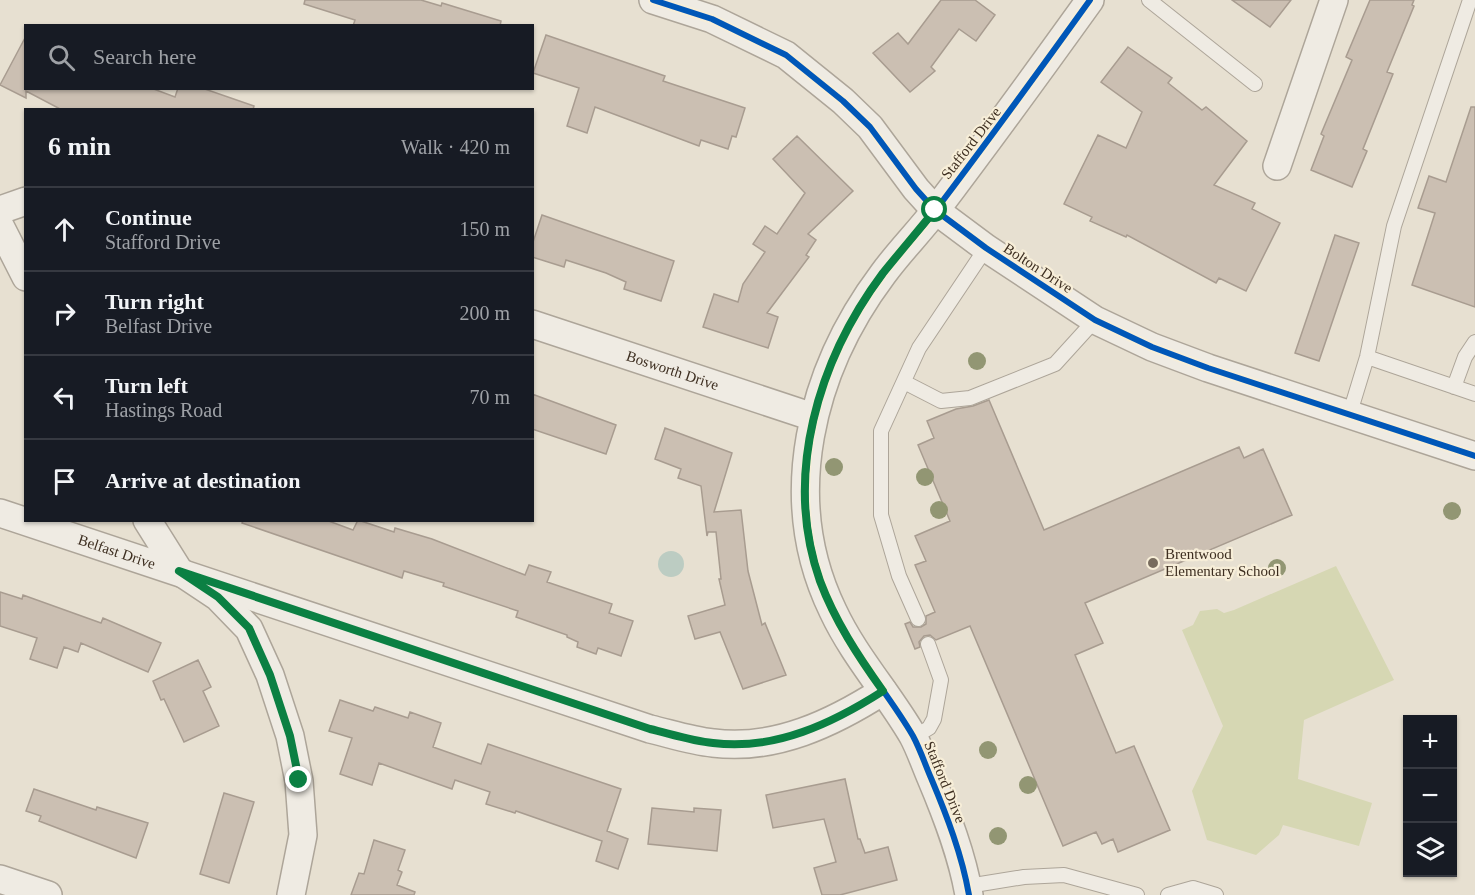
<!DOCTYPE html>
<html lang="en">
<head>
<meta charset="utf-8">
<style>
  :root { --surface:#171b24; --page:#242831; --text:#f1f3f6; --muted:#9ea1a6; --line:#363941 }
  body { margin:0; font-family:"Times New Roman",serif; background:var(--page); color:var(--text) }
  .controls { position:absolute; right:18px; bottom:18px; display:grid; overflow:hidden; border-radius:0px; box-shadow:0 2px 4px #0004 }
  .controls button { width:54px; height:54px; display:grid; place-items:center; padding:0; border:0; border-bottom:2px solid var(--line); background:var(--surface); color:var(--text); font:30px sans-serif }
  .stop { position:absolute; width:18px; height:18px; margin:-14px; border:4px solid #0b8043; border-radius:50%; background:#fff }
  .stop.end { background:#0b8043; border-color:#fff; box-shadow:0 2px 6px #0008 }
  .list { margin:0; padding:0; list-style:none }
  h2 { display:flex; justify-content:space-between; align-items:center; height:78px; margin:0; padding:0 24px; font-size:26px }
  h2 small { font-size:20px; font-weight:400; color:var(--muted) }
  .list li { display:grid; grid-template-columns:39px 1fr auto; gap:18px; align-items:center; box-sizing:border-box; height:84px; padding:0 24px; border-top:2px solid var(--line) }
  .list b { display:block; font-size:22px; white-space:nowrap }
  .list p { margin:0; font-size:20px; white-space:nowrap; color:var(--muted) }
  .list em { font-size:20px; font-style:normal; color:var(--muted) }
  .icon { flex:none; width:33px; height:33px; fill:none; stroke:currentColor; stroke-width:2; stroke-linecap:round; stroke-linejoin:round }
  .map { position:relative; flex:none; width:1475px; height:895px; overflow:hidden }
  .search { position:absolute; background:var(--surface); box-shadow:0 2px 4px #0004; left:24px; top:24px; width:510px; height:66px; display:flex; align-items:center; gap:15px; box-sizing:border-box; padding:0 21px; border-radius:0px; color:var(--muted); font-size:22px }
  .panel { position:absolute; background:var(--surface); box-shadow:0 2px 4px #0004; left:24px; top:108px; width:510px; height:414px; border-radius:0px }
  .map>svg:first-child { display:block }
</style>
</head>
<body>
<div class="map">
<svg width="1475" height="895" viewBox="0 0 1475 895">
  <rect width="100%" height="100%" fill="#e7e0d1"/>
  <!-- green -->
  <path fill="#d6d7b3" d="M1336,566L1394,680L1304,720L1298,779L1372,803L1359,846L1283,825L1279,835L1256,855L1207,840L1192,791L1223,726L1182,630L1193,625L1200,611L1217,609L1224,613L1234,610Z"/>
  <!-- water -->
  <path fill="#bcccc2" d="M658 564a13 13 0 1 1 26 0a13 13 0 1 1-26 0Z"/>
  <!-- building -->
  <path fill="#cbbfb2" stroke="#a89c90" stroke-width="1.5" d="M305,0H421L441,6L442,3L501,21L500,26H353L355,20L304,4Z
    M941,0H975L995,15L976,41L959,29L931,67L935,71L910,92L873,53L898,33L908,44Z
    M1232,0H1291L1270,27Z
    M1370,0H1414L1412,5L1414,6L1387,72L1393,74L1363,149L1367,151L1352,187L1311,170L1324,136L1321,134L1352,60L1346,57Z
    M546,35L665,76L663,81L745,108L736,137L732,136L728,149L701,140L699,146L595,107L587,133L567,126L579,88L533,73Z
    M26,36V88H151L175,97L178,88H202L254,106L253,110H62L26,91V98L0,85Z
    M1128,47L1172,78L1168,83L1202,110L1206,107L1247,141L1214,185L1255,203L1252,209L1280,223L1246,291L1219,278L1216,283L1127,235L1126,237L1090,221L1092,217L1064,204L1098,135L1126,148L1142,112L1101,82Z
    M1471,107H1475V307L1412,285L1435,213L1418,208L1429,176L1446,182Z
    M797,136L853,191L808,234L816,240L806,255L809,257L767,313L778,317L768,348L703,327L714,294L738,302L743,284L765,252L753,244L765,226L777,234L805,193L773,159Z
    M542,215L674,261L661,301L624,289L626,282L606,273L566,260L564,267L532,257V245Z
    M1335,235L1359,243L1319,361L1295,353Z
    M532,394L616,425L606,454L532,429Z
    M989,400L1044,530L1239,447L1244,458L1263,449L1292,515L1085,603L1103,643L1075,655L1116,753L1134,746L1170,830L1118,852L1113,839L1102,844L1096,832L1063,846L970,626L936,640L930,635L924,636L919,642L920,647L915,649L905,624L910,622L913,627H921L926,624V616L935,612L915,565L926,561L915,536L950,521L918,445L934,438L927,421L956,409L973,406Z
    M665,428L732,453L714,512L741,510L748,571L762,625L765,623L786,675L743,689L720,632L695,639L688,616L725,605L719,579H721L716,532H708L707,536L701,486L678,478L681,469L655,459Z
    M243,520H326L353,530L358,520L394,532L395,528L432,539L525,575L529,565L551,572L547,582L612,604L609,613L633,621L621,656L598,648L596,654L577,647L578,642L567,637V635L516,617L518,611L443,586L444,583L404,571L402,578L242,523Z
    M0,592L22,599L23,595L101,623L103,618L161,643L148,672L81,643L78,652L64,647L57,668L30,659L37,638L0,626Z
    M198,660L211,687L203,691L219,726L184,742L164,699L161,700L153,681Z
    M340,700L373,711L375,707L408,718L410,712L441,723L433,747L481,764L488,744L621,789L607,831L628,839L618,869L596,861L602,841L516,811L515,813L486,804L490,792L455,780L452,789L379,763L372,785L340,774L352,738L329,731Z
    M845,779L858,839H860L865,853L888,847L897,880L840,895H822L814,868L836,862L824,819L773,828L766,795Z
    M34,789L96,810L97,807L148,823L136,858L39,821L41,816L26,811Z
    M224,793L254,802L229,883L200,874Z
    M652,808L694,812V808L721,810L717,851L648,844Z
    M374,840L405,850L398,870L402,872L397,885L415,892L414,895H351L359,873L364,874Z"/>
  <g fill="none" stroke-linecap="round" stroke-linejoin="round">
    <!-- lane casing -->
    <g stroke="#ada599" stroke-width="16">
      <path id="lane" d="M1149,0L1255,84
        M1367,357L1475,394
        M904,382L941,401L970,398L1055,364L1095,320
        M1454,387L1465,357L1475,342
        M1349,416L1367,357L1394,226L1470,0
        M918,619L899,576L881,515V431L919,348L986,248
        M914,737L929,728L934,719L941,680L928,644
        M968,886L1024,877L1064,875L1137,895
        M1168,895L1193,888L1216,895"/>
    </g>
    <!-- street casing -->
    <g stroke="#ada599" stroke-width="30">
      <g id="street">
        <path d="M653,0L712,19L786,55L843,101L870,127L916,189L935,210L986,248L1095,320L1152,347L1208,368L1475,456"/>
        <path d="M1277,166L1334,0"/>
        <path d="M0,210L26,201"/>
        <path d="M0,226L26,277"/>
        <path id="s1" d="M532,324L813,417"/>
        <path id="s2" d="M0,513L650,729C671,734 692,741 713,743C775,751 833,723 883,691"/>
        <path d="M147,520L179,571L218,597L249,629L270,675L290,736L299,781L303,835L291,895"/>
        <path d="M0,879L48,895"/>
        <path d="M969,895C962,855 947,816 931,778C925,764 920,749 913,736C888,693 854,656 833,611C778,498 811,370 883,274C899,252 919,232 935,211C988,141 1039,71 1090,0"/>
      </g>
    </g>
    <!-- lane -->
    <use href="#lane" stroke="#efebe3" stroke-width="14"/>
    <!-- street -->
    <use href="#street" stroke="#efebe3" stroke-width="27"/>
    <!-- cycleway casing -->
    <g stroke="#f7eed8" stroke-width="10">
      <path id="cycleway" d="M653,0L712,19L786,55L843,101L870,127L916,189L935,210L986,248L1095,320L1152,347L1208,368L1475,456
        M969,895C962,855 947,816 931,778C925,764 920,749 913,736C888,693 854,656 833,611C778,498 811,370 883,274C899,252 919,232 935,211C988,141 1039,71 1090,0"/>
    </g>
    <!-- cycleway -->
    <use href="#cycleway" stroke="#0057b8" stroke-width="6"/>
  </g>
  <!-- trees -->
  <g fill="#929673">
    <circle cx="977" cy="361" r="9"/>
    <circle cx="834" cy="467" r="9"/>
    <circle cx="925" cy="477" r="9"/>
    <circle cx="939" cy="510" r="9"/>
    <circle cx="1452" cy="511" r="9"/>
    <circle cx="1277" cy="568" r="9"/>
    <circle cx="988" cy="750" r="9"/>
    <circle cx="1028" cy="785" r="9"/>
    <circle cx="998" cy="836" r="9"/>
  </g>
  <g fill="none" stroke-linecap="round" stroke-linejoin="round">
    <!-- route -->
    <path stroke="#0b8043" stroke-width="8" d="M299,780L290,736L270,675L249,628L218,597L179,571L650,729C671,734 692,741 713,743C775,751 833,723 883,691C858,656 835,621 820,581C783,476 818,360 883,273C900,252 918,231 935,210"/>
  </g>
  <!-- markers -->
  <circle fill="#786c5e" stroke="#f7eed8" stroke-width="2" cx="1153" cy="563" r="6"/>
  <g text-anchor="middle" dominant-baseline="central" stroke-width="4.5" stroke-linejoin="round" paint-order="stroke">
    <!-- street labels -->
    <g font-size="15" fill="#3d2e20" stroke="#f7eed8">
      <text transform="translate(971 143) rotate(-52)">Stafford Drive</text>
      <text transform="translate(1038 268) rotate(33)">Bolton Drive</text>
      <text stroke="none"><textPath href="#s1" startOffset="148">Bosworth Drive</textPath></text>
      <text stroke="none"><textPath href="#s2" startOffset="123">Belfast Drive</textPath></text>
      <text transform="translate(945 782) rotate(68)">Stafford Drive</text>
    </g>
    <!-- poi labels -->
    <g font-size="15" fill="#3d2e20" stroke="#f7eed8" text-anchor="start">
      <text x="1165" y="554">Brentwood<tspan x="1165" dy="17">Elementary School</tspan></text>
    </g>
  </g>
</svg>
<div class="controls">
<button>+</button>
<button>−</button>
<button><svg class="icon" aria-label="layers" viewBox="0 0 24 24"><path d="M12 4l9 5-9 5-9-5zM3 14l9 5 9-5"/></svg></button>
</div>
<div class="stop" style="left:935px;top:210px"></div>
<div class="stop end" style="left:299px;top:780px"></div>
<div class="search"><svg class="icon" aria-label="search" viewBox="0 0 24 24"><circle cx="10" cy="10" r="6"/><path d="M15 15l6 6"/></svg>Search here</div>
<section class="panel">
<h2>6 min<small>Walk · 420 m</small></h2>
<ul class="list">
<li><svg class="icon" aria-label="ahead" viewBox="0 0 24 24"><path d="M12 20V5M6 11l6-6 6 6"/></svg><div><b>Continue</b><p>Stafford Drive</p></div><em>150 m</em></li>
<li><svg class="icon" aria-label="right" viewBox="0 0 24 24"><path d="M7 20v-9h11M14 6l5 5-5 5"/></svg><div><b>Turn right</b><p>Belfast Drive</p></div><em>200 m</em></li>
<li><svg class="icon" aria-label="left" viewBox="0 0 24 24"><path d="M17 20v-9H6M10 6l-5 5 5 5"/></svg><div><b>Turn left</b><p>Hastings Road</p></div><em>70 m</em></li>
<li><svg class="icon" aria-label="arrive" viewBox="0 0 24 24"><path d="M6 21V4h12l-3 4 3 4H6"/></svg><div><b>Arrive at destination</b></div></li>
</ul>
</section>
</div>
</body>
</html>
